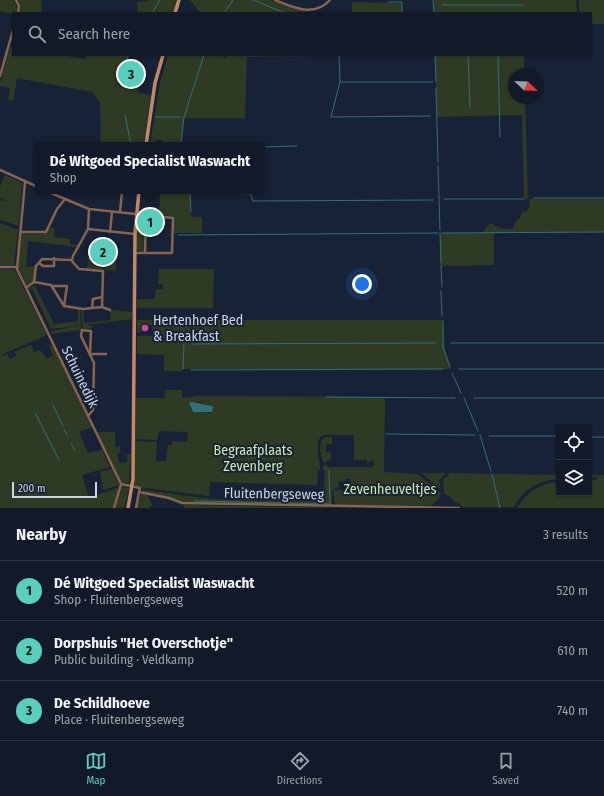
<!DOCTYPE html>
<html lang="en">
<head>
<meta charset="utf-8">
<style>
  :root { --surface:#121a29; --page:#1b2331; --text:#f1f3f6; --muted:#9ca1a8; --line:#313846; --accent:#5acebd }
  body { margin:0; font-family:"Fira Sans Condensed",sans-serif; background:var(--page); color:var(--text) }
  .controls { position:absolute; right:12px; bottom:12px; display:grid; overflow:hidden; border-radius:0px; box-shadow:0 1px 3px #0004 }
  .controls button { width:36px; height:36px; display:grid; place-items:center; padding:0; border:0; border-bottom:1px solid var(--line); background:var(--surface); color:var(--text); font:20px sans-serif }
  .compass { position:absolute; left:508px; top:68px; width:36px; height:36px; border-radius:50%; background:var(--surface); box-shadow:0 1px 3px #0004; rotate:113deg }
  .scale { position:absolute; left:12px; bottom:10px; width:85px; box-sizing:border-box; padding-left:4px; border:2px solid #cdd4e3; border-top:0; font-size:11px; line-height:14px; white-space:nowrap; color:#cdd4e3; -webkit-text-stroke:3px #182237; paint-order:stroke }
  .you { position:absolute; left:362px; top:284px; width:14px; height:14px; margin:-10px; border:3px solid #fff; border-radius:50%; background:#1a73e8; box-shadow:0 0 0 6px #1a73e833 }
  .badge { display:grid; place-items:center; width:26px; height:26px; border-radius:50%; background:var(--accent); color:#111; font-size:13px; font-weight:700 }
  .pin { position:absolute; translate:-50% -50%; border:2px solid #fff; box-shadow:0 1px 4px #0006 }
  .popup { position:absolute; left:35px; top:142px; width:230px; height:52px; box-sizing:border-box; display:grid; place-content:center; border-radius:0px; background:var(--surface); filter:drop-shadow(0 1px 3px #0005); font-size:13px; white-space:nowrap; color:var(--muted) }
  .popup b { font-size:15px; color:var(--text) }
  .popup::after { content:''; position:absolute; left:50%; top:100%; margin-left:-8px; border:8px solid transparent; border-top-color:var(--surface) }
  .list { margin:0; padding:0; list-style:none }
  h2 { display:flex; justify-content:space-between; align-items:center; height:52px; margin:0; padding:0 16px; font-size:17px }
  h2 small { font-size:13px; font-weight:400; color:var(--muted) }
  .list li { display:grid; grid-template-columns:26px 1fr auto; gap:12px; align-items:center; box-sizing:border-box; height:60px; padding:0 16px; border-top:1px solid var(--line) }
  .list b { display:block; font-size:15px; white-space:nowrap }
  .list p { margin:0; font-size:13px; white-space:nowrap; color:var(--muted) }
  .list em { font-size:13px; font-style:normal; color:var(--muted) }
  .icon { flex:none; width:22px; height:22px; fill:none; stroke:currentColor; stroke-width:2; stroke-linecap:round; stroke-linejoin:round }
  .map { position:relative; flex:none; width:604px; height:508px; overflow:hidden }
  .search { position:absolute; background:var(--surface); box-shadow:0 1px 3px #0004; left:12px; right:12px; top:12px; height:44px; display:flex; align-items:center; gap:10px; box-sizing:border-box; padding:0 14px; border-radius:0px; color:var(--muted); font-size:15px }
  .sheet { height:232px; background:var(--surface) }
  nav { display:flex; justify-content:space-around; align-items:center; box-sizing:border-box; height:56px; border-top:1px solid var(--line); background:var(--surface); font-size:11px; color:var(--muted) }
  nav a { display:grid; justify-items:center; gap:2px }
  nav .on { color:var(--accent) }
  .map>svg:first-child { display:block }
</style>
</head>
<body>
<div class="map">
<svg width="604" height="508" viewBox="0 0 604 508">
  <rect width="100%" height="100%" fill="#182237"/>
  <!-- green -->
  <path fill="#2f3a25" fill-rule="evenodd" d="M0,0H14L17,7L16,13L13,14L0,11Z
    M18,0H41L42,13H20L21,6Z
    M152,0H178L174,13H138L137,2Z
    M190,0H270L310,13H200Z
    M434,0H576L577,13H434Z
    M579,0H604V24H591V13H579Z
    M352,2L402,3V13H352Z
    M10,47L13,48V55H60L86,59L85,55H129L118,78V85L126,86L140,80L138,93L151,95L144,145H101L100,103L92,92L17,78L13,101L8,100L10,88L0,86V83Z
    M168,55H222L225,58L226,55L340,56L247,57L245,118H184L181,145H162L163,140H156L154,145H150L160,83Z
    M435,55H524V74H514V98H525L528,199H524L522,115L437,117Z
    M5,175L22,183L19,226L0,220V200L12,203L0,198V187Z
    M160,191H190L191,217H202V233H174V217L159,215Z
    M530,199H604V232L494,233V265L441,266L440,233H482L490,223L503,229H513L516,221L520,218L522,212L527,211L529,208Z
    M139,215L145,216L143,252L136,250L137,217Z
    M0,223L18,230L14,265H0Z
    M51,227L55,228L54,237L70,239V244L79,245L77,247L28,241L26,267H32L36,265L33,281L27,285L18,267L20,236L23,234H44Z
    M107,247L116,249V271L87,268L89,255H91V258L99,257L105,260Z
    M0,269L15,270L47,335L1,355L2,356L7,354L10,359L16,356L15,351L31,345L34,352L40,350L47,359L53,355L49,346L53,345L92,427L79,432L88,453L102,450L110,467L82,475L89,498L117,488L118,489L113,508H0Z
    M159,269H214L213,308H137V299H154L156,289H163V284H158Z
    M38,284L35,286L54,324L78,321V309H80L81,330L51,334V331L79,326L51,329L32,289L30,290L29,288Z
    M83,310L84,323L111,320L110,310L132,312V319L85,325L92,326L93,328L83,329L81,311Z
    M185,319V320H443L445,349L451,369H183L182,371H164V355L137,354V336H159V330L152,329V325H143L142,332H137V320Z
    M165,390H182V398L199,396L385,397L384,472L418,474L441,493L439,499L431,506L335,505L333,492L335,490H349L350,493L358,492V487H351L350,479H345V481L338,482L339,488L332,490V505L181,502L142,492L143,490C166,492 189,497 213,499C248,501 283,500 318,501L322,494H324L325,470H322L324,465H327V467H372L375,464L372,460L367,463V460H354V435H324L320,437C314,448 321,459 320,470H318L317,485L210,482L209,496C185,494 161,489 136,487L134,484L135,441L157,442L156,461H166L168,445H172V441L187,442L188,432L159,431L157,440L135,439L136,398H165ZM198,402L213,406L210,413L191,410L189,403Z
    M89,417L97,432H115V447H120V453H117L119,463L127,462V454H131L129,483H122Z
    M325,437H332V444H326V452H331V460H327V462H323L320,450L321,441Z
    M112,469L119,485L103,490L100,472Z
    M421,473H446L439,480L441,490Z
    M450,473L559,475V479C538,480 524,489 514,507H463L444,493L443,480Z
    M589,475H604V508H517C527,492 540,483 559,482V493H589V480H597V477L589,478Z
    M121,487L129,488L124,508H114Z
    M141,494L147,495L153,506H150V508H136Z
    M184,505H190L348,508H184Z"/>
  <!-- water -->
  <path fill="#336f79" d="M192,402L213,406L212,412H193L189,403Z"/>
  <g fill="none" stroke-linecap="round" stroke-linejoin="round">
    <!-- stream -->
    <path stroke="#336f79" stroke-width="1" d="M253,0L285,13
      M433,0L434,13
      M388,2H402V13
      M442,5H523
      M152,13L160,0
      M224,13L233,0
      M339,55L340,82L331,117L430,116
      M435,55L436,82
      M468,55L470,107
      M498,55L500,137
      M118,76L129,55
      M340,82H433
      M436,88L438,162
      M125,115L131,145
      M155,117H180
      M181,145L184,117L204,55
      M262,147L297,146
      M438,166L440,230
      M190,191L191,212
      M191,192L251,194L252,200L254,201L433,200
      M534,198H604
      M444,199H524
      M440,233L441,263
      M442,233L604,232
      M178,235L438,233
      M441,265L442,287
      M441,291L442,316
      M443,321V347L450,367
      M451,343H604
      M192,344L435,343
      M183,369L184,344
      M459,369H604
      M191,370L443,369
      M452,373L461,393
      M326,397L455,398
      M464,398L478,431
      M474,398H604
      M53,405L63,426
      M35,413L59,460
      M64,429L67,435
      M386,434L475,435
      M480,435L491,471
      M489,436H559
      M589,437H604
      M71,444L75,450
      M492,474L500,508
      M194,501L330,504L329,470"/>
    <!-- street -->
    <path stroke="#87644f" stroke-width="2.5" d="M16,0L19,6L18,13
      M275,0C293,7 314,18 330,0
      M0,76L13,30
      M0,170L38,187
      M25,182L17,269L121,484L140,488L139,492L169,498L182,503L459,508
      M46,191L89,209L173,218L172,253H135
      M89,209L88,229L73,256L72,261L79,269L103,271L102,307
      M120,212L122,191
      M88,229L135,234
      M20,232H46L57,209L65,199
      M110,232L112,212
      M145,253L146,215
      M39,263L43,266H54V258
      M0,267H17
      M34,282L51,285L64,306L83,309L102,307L110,310
      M53,286H67L64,306
      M27,287L34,282L36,266L42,259L72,260
      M92,308L93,299L102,297
      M91,354H106
      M88,416L93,410L94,363L81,336L82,330L91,331L90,355
      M114,508L121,484
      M136,508L139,492"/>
    <!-- secondary -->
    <path stroke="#c18967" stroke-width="3.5" d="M175,13L179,0
      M146,145L155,83L163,55
      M128,508L133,479L135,234L139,191"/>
  </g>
  <!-- markers -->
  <circle fill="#d1479c" stroke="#182237" stroke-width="1.5" cx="145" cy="328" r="4"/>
  <g text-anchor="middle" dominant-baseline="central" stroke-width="4" stroke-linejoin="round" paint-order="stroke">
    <!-- poi labels -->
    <g font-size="14" fill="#cdd4e3" stroke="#182237" text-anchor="start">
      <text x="153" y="320">Hertenhoef Bed<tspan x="153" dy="16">&amp; Breakfast</tspan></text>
    </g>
    <!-- street labels -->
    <g font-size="14" fill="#cdd4e3" stroke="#182237">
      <text transform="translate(80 377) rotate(64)">Schuinedijk</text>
      <text transform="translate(274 494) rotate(1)">Fluitenbergseweg</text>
    </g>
    <!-- park labels -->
    <g font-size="14" fill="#c9ebaa" stroke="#182237">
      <text x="253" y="450">Begraafplaats<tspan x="253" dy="16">Zevenberg</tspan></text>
      <text x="390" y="489">Zevenheuveltjes</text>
    </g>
  </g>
</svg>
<div class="controls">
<button><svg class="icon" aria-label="locate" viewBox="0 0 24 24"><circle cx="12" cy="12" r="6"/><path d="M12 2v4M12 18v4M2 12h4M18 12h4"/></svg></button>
<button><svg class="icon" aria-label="layers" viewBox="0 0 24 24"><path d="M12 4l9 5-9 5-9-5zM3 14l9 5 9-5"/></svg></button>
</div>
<svg class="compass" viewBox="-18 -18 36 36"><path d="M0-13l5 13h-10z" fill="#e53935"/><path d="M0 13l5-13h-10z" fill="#9ca1a8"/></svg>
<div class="scale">200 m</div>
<div class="you"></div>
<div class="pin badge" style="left:150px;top:222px">1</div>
<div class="popup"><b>Dé Witgoed Specialist Waswacht</b>Shop</div>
<div class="pin badge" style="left:103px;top:252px">2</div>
<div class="pin badge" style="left:131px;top:74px">3</div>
<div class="search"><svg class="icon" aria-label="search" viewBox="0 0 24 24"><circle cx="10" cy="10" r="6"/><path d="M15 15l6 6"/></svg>Search here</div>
</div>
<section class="sheet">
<h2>Nearby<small>3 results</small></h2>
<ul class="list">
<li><span class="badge">1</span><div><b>Dé Witgoed Specialist Waswacht</b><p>Shop · Fluitenbergseweg</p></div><em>520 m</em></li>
<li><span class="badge">2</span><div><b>Dorpshuis &quot;Het Overschotje&quot;</b><p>Public building · Veldkamp</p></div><em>610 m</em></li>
<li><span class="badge">3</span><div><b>De Schildhoeve</b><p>Place · Fluitenbergseweg</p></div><em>740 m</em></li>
</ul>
</section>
<nav>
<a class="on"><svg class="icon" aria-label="map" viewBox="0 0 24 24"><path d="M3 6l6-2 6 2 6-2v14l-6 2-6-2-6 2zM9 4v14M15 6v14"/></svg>Map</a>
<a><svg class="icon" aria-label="directions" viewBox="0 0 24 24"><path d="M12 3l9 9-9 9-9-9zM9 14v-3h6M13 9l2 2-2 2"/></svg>Directions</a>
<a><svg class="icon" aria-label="saved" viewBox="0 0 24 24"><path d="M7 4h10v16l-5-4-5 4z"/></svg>Saved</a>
</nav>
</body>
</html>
